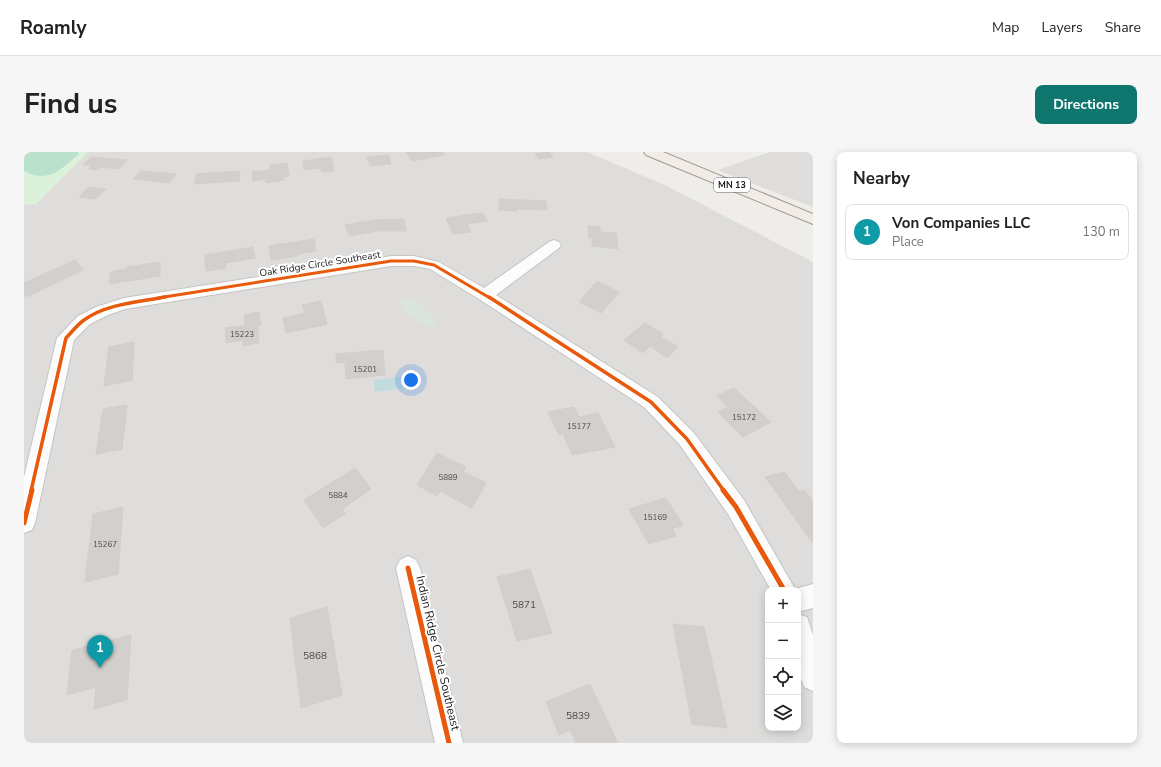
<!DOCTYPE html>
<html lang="en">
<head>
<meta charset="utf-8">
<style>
  :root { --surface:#fff; --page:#f6f6f6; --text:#222; --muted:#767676; --line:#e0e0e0; --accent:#0f766e }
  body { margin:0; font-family:"Nunito Sans",sans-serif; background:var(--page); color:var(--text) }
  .controls { position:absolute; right:12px; bottom:12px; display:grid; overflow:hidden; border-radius:8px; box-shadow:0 2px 10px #0003 }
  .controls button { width:36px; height:36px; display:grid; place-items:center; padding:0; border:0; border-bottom:1px solid var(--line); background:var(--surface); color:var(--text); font:20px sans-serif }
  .you { position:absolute; left:387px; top:228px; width:14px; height:14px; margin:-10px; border:3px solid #fff; border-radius:50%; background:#1a73e8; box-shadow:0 0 0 6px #1a73e833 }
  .badge { display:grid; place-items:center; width:26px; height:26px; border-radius:50%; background:var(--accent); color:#fff; font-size:13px; font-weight:700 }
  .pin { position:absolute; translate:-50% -33px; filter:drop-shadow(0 1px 2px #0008) }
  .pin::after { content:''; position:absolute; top:21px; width:14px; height:12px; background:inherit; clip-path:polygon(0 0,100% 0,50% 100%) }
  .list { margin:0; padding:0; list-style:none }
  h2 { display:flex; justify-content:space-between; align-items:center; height:52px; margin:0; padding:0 16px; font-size:17px }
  h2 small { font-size:13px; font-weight:400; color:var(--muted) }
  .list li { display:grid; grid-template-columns:26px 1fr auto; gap:12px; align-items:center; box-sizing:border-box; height:56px; margin:0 8px 8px; padding:0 8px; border:1px solid var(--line); border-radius:8px }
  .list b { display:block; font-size:15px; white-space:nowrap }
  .list p { margin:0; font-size:13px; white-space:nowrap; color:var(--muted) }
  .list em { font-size:13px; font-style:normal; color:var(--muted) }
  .icon { flex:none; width:22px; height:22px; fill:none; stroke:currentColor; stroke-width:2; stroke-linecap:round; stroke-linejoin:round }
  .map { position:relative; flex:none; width:789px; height:591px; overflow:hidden; border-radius:8px }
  header { display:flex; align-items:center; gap:24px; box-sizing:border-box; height:56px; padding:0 20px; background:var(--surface); border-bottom:1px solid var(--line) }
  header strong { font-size:19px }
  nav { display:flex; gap:22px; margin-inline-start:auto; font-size:14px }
  .intro { display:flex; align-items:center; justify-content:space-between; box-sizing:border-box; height:96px; padding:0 24px }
  h1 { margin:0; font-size:28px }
  .button { padding:10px 18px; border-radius:8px; background:var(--accent); color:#fff; font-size:14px; font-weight:700 }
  main { display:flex; gap:24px; padding:0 24px }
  aside { flex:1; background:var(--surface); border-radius:8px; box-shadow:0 2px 10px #0003 }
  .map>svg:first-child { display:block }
</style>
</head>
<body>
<header>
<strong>Roamly</strong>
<nav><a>Map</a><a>Layers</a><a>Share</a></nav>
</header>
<div class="intro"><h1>Find us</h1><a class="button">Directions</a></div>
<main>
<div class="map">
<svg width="789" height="591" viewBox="0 0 789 591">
  <rect width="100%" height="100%" fill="#efedea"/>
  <!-- residential -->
  <path fill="#dedddb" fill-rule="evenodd" d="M0,0H563L641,33L789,110V591H0ZM744,438H774V576H744Z
    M746,0H789V55L694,18Z"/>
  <!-- wetland -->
  <path fill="#d9e4dc" d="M381,145C394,147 402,158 412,167L411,172L405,174L397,171L379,159L375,150Z"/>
  <!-- park -->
  <path fill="#dcf1d9" d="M0,0H64L12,52L0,53Z"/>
  <!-- pitch -->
  <path fill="#bae1cc" d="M4,0H54L55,2C37,17 25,32 0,19V4Z"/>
  <!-- water -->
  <path fill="#c2dcde" d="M381,224L382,236L351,240L349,228Z"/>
  <!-- building -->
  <path fill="#d2cfcd" stroke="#d2cecc" d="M382,0H419L421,3L388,9Z
    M525,0L529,5L515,7L511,2Z
    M365,3L367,12L346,14L343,5Z
    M67,5L103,8L95,17L76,15L74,18L65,17L68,13H59Z
    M307,5L310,19L298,20L297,16L280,18L279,9Z
    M263,11L265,24L259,25L260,28L242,31L241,27L229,29L228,20L246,18V13Z
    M117,19L152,22L145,31L109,27Z
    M216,19L215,29L170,32L172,22Z
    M65,35L82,37L72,47L55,45Z
    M475,47L522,49L523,58L493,57V59L475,58Z
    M458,61L463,69L443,72L447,80L429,82L422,66Z
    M380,67L382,79H353L325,84L321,73L351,68Z
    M564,74L576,75V80L592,81L594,97L568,94V86H565Z
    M290,87L292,99L273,102L274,104L247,108L245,94Z
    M229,95L231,106L201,111L202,116L182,119L181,103Z
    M51,108L59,118L2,145L0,142V131Z
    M136,110V124L85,132L87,120L102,117L103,115Z
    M573,129L595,140L577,161L555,150Z
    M297,149L303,172L262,181L259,166L281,161L278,153Z
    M235,160L237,173H233L235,191L219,194V188L202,191L201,176L221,173L220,163Z
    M621,171L639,182L637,185L654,195L643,206L626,194L619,201L600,188Z
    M110,190L108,228L80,234L85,195Z
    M359,198L361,223L322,227L321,210L312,211V202Z
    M710,236L747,270L719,285L694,260L704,255L693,244Z
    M103,253L98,297L72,302L79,257Z
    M550,255L555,265L574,261L591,295L548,303L539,282L535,283L524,260Z
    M413,301L442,315L439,320L462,331L448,356L416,339L413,344L393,333Z
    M331,316L347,337L318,357L321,362L299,376L280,348Z
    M760,320L775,339L780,338L789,349V391L741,325Z
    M642,346L659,373L648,377L652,384L625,392L605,357Z
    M99,355L94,422L61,430L69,362Z
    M506,417L528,481L493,489L473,425Z
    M303,455L318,543L277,556L266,466Z
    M649,472L680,475L703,576L668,572Z
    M107,483L103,548L70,557L72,535L43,543L48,498Z
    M566,532L594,591H552L546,578L535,583L522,550Z"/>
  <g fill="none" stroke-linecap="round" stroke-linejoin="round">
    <!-- street casing -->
    <g stroke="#c5c4c2" stroke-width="2">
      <path id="street" d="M530,88L535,90L537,93L535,96L472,143L634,245L670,281L720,348L771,437L789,432V456L774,460V438H747L704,362L656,293L620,255L455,147L406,117L390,114H367L101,157L84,163L66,172L50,188L11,371L8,378L0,381V325L33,186L54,164L72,155L100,146L367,104H390L415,110L460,136L525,90Z
        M384,404L392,408L396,416L439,591H411L372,416L376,408Z
        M774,462L783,465L789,483V539L780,535L774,519Z"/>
    </g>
    <!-- primary casing -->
    <g stroke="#a39789" stroke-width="2">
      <path id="primary" d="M620,0H639L789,62V72L622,3Z"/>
    </g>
    <!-- street -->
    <use href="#street" fill="#fdfcfc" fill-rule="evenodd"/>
    <!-- primary -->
    <use href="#primary" fill="#f1ece7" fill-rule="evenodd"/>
    <!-- cycleway-far2 casing -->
    <g stroke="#fff" stroke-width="4.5">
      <path id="cycleway-far2" d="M134,146L367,109H390L410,113L466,146"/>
    </g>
    <!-- cycleway-far1 casing -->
    <g stroke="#fff" stroke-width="6">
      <path id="cycleway-far1" d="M465,145L627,250L663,287L700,339
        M7,339L42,186C48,180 53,173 60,168C82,152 114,150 141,145"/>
    </g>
    <!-- cycleway casing -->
    <g stroke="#fff" stroke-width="8">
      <path id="cycleway" d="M699,338L712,355L760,438
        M0,371L8,338
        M384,416L425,591"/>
    </g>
    <!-- cycleway-far2 -->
    <use href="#cycleway-far2" stroke="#e8590c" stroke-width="3"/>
    <!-- cycleway-far1 -->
    <use href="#cycleway-far1" stroke="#e8590c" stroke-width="3.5"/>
    <!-- cycleway -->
    <use href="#cycleway" stroke="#e8590c" stroke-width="5"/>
  </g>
  <g text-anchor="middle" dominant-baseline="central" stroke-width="4" stroke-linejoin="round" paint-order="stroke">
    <!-- number labels -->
    <g font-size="8" fill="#4d4c4c">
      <text x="218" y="182">15223</text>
      <text x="341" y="217">15201</text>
      <text x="720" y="265">15172</text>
      <text x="555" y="274">15177</text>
      <text x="424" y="325">5889</text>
      <text x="314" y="343">5884</text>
      <text x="631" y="365">15169</text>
      <text x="81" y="392">15267</text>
    </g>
    <!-- shield labels -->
    <rect fill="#fff" stroke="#646464" stroke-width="1" x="690" y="26" width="36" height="14" rx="3"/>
    <g font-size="9" font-weight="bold" fill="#212121">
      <text x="708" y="33">MN 13</text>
    </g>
    <!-- street labels -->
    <g font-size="10" fill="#212121" stroke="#fff">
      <text transform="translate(296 112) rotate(-9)">Oak Ridge Circle Southeast</text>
    </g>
    <!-- near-number labels -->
    <g font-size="10" fill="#4d4c4c">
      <text x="500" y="453">5871</text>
      <text x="291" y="504">5868</text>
      <text x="554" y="564">5839</text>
    </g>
    <!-- near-street labels -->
    <g font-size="12" fill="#212121" stroke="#fff">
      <text transform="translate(414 501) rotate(77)">Indian Ridge Circle Southeast</text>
    </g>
  </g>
</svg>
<div class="controls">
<button>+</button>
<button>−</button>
<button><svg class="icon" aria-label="locate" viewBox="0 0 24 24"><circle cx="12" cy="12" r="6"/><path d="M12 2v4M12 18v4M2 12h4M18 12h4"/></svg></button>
<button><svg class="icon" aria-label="layers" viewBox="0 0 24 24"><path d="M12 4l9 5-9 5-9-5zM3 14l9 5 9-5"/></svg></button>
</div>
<div class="you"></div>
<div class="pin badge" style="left:76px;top:516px;background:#0f9aa8">1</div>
</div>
<aside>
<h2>Nearby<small></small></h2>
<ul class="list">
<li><span class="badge" style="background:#0f9aa8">1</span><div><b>Von Companies LLC</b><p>Place</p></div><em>130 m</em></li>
</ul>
</aside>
</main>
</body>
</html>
